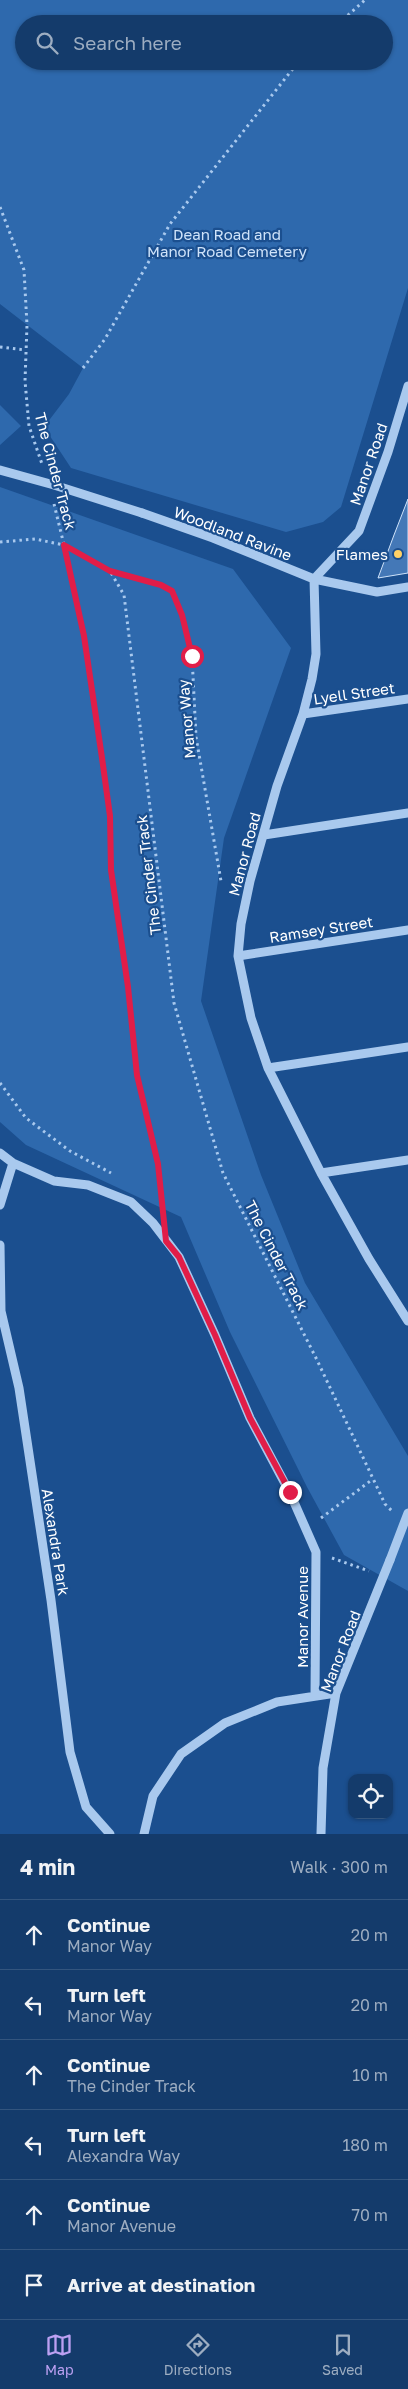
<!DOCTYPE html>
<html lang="en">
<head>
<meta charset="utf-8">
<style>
  :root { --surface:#143b6b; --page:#214673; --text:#f1f3f6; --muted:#9dadc1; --line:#33557e; --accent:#bca0f2 }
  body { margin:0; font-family:"Golos Text",sans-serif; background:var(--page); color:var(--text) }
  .controls { position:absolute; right:15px; bottom:15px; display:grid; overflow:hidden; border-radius:10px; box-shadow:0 1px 4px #0004 }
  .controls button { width:45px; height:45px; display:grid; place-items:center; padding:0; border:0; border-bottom:1px solid var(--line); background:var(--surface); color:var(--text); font:25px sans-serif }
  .stop { position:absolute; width:15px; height:15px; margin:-11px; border:4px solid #e11d48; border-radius:50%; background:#fff }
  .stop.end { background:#e11d48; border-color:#fff; box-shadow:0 1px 5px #0008 }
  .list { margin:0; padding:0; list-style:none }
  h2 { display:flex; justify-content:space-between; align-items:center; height:65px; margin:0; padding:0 20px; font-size:21px }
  h2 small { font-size:16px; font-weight:400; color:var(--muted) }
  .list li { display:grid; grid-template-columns:32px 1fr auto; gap:15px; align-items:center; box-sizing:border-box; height:70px; padding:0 20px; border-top:1px solid var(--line) }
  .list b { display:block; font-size:19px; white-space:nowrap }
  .list p { margin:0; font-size:16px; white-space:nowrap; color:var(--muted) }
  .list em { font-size:16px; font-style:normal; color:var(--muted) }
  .icon { flex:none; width:28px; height:28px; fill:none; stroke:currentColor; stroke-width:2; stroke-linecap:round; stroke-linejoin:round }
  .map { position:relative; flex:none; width:408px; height:1834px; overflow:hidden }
  .search { position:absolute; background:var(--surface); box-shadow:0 1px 4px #0004; left:15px; right:15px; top:15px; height:55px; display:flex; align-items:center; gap:12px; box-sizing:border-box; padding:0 18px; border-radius:28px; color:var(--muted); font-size:19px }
  .sheet { height:485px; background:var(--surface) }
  nav { display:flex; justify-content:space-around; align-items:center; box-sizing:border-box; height:70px; border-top:1px solid var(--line); background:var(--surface); font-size:14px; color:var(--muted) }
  nav a { display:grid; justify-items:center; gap:2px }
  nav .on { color:var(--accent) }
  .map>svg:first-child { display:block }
</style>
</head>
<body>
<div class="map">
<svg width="408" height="1834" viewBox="0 0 408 1834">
  <rect width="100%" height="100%" fill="#1b4f8f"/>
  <!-- green -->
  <path fill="#2e69ad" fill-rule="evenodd" d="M0,0H408V288L341,507L323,522L286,532L71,468L44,427L69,394L83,368L0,304ZM24,24H384V61H24Z
    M0,405L21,426L0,445Z
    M0,487L233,569L291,648L224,838L201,1001L261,1175L305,1283L408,1456V1591L344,1555L307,1487L230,1332L181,1217L26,1145L0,1122Z"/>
  <!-- building -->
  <path fill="#4478b7" stroke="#cfe3fa" d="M408,499V573L378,578L394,535Z"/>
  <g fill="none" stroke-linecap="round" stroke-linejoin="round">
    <!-- path -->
    <path stroke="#a9c9ee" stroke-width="3" stroke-dasharray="2.5 4" stroke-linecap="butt" d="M338,24L365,0
      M0,207L24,270L27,325L25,381L29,426L42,464
      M0,347L25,350
      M83,368L105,339L170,224L299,61
      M54,504L64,545L110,571L124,595L174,1003L223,1173L317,1360L385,1504L392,1511
      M0,542L35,539L64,545L84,636L102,758L110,816L111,870L128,987L137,1075L158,1164L163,1208
      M110,571L161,585L172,591L182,615L192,656L196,737L221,881
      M0,1083L26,1118L70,1151L111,1173
      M321,1518L373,1479
      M332,1558L369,1571"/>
    <!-- minor -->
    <path stroke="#a9c9ee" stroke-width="9" d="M408,386L388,452L359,531L314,579L316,654L312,679L303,714L277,786L250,881L241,924L238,956L251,1018L268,1068L321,1173L369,1259L408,1321
      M142,513L213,538L314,579L377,592L408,587
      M303,714L408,699
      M264,835L408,813
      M238,956L408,930
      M268,1068L408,1047
      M0,1153L13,1163L54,1181L88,1185L131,1202L153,1223L179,1257L215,1335L250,1418L290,1493L316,1552L315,1696
      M321,1173L408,1160
      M0,1205L13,1163
      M0,1245L1,1311L19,1388L51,1600L70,1752L86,1807L110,1834
      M144,1834L153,1796L181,1754L225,1723L277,1702L336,1693
      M321,1834L323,1768L336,1693L390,1560"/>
    <!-- minor-bridge -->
    <path stroke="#a9c9ee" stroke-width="9" d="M0,470L54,485L142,513
      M390,1560L408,1513"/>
  </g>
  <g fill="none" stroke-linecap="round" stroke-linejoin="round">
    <!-- route -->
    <path stroke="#e11d48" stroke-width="6" d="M192,656L182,615L172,591L161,585L110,571L64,545L84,636L102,758L110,816L111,870L128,987L137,1075L158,1164L166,1241L179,1257L215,1335L250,1418L290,1492"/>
  </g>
  <!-- markers -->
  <circle fill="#ffd166" stroke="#1b4f8f" stroke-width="2" cx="398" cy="554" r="5"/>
  <g text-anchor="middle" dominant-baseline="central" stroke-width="4.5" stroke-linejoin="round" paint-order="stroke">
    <!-- park labels -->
    <g font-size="15" fill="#cfe3fa" stroke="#1b4f8f">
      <text x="227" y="234">Dean Road and<tspan x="227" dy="17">Manor Road Cemetery</tspan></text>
    </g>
    <!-- street labels -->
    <g font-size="15" fill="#fff" stroke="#1b4f8f">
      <text transform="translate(368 464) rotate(-71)">Manor Road</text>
      <text transform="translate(56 471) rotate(75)">The Cinder Track</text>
      <text transform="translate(233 533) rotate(21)">Woodland Ravine</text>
      <text transform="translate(354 693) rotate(-8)">Lyell Street</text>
      <text transform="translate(186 719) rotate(-95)">Manor Way</text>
      <text transform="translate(244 854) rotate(-75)">Manor Road</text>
      <text transform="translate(148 875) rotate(-97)">The Cinder Track</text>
      <text transform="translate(321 929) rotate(-9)">Ramsey Street</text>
      <text transform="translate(277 1255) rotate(63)">The Cinder Track</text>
      <text transform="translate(56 1542) rotate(81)">Alexandra Park</text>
      <text transform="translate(302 1617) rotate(-90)">Manor Avenue</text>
      <text transform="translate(340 1651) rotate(-69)">Manor Road</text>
    </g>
    <!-- poi labels -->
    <g font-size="15" fill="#fff" stroke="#1b4f8f" text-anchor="end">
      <text x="388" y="554">Flames</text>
    </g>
  </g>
</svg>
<div class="controls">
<button><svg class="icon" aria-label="locate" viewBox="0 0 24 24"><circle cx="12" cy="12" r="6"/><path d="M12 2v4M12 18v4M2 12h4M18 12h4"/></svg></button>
</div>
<div class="stop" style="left:192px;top:656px"></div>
<div class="stop end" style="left:290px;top:1492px"></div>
<div class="search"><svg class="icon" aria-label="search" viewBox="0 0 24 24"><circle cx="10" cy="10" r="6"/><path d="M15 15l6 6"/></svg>Search here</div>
</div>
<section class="sheet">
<h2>4 min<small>Walk · 300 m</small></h2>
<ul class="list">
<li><svg class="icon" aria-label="ahead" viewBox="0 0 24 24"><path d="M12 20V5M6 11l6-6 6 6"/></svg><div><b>Continue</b><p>Manor Way</p></div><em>20 m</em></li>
<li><svg class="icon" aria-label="left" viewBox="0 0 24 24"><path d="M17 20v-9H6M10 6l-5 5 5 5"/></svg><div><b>Turn left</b><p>Manor Way</p></div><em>20 m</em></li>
<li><svg class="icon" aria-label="ahead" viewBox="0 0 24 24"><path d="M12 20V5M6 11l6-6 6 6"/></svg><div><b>Continue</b><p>The Cinder Track</p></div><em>10 m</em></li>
<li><svg class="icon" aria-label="left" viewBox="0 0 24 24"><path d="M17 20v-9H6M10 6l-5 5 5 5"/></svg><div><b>Turn left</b><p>Alexandra Way</p></div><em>180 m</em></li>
<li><svg class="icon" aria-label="ahead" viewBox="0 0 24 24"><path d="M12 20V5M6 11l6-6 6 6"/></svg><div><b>Continue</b><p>Manor Avenue</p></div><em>70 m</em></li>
<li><svg class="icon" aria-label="arrive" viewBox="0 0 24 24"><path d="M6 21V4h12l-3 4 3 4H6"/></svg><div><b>Arrive at destination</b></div></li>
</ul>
</section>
<nav>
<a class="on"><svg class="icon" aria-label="map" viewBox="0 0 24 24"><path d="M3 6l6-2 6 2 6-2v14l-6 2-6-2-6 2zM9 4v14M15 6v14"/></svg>Map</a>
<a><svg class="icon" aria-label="directions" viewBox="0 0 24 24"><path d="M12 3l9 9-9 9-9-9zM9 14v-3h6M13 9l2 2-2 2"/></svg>Directions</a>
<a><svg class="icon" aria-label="saved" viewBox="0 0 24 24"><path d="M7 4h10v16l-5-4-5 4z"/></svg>Saved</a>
</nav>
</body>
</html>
